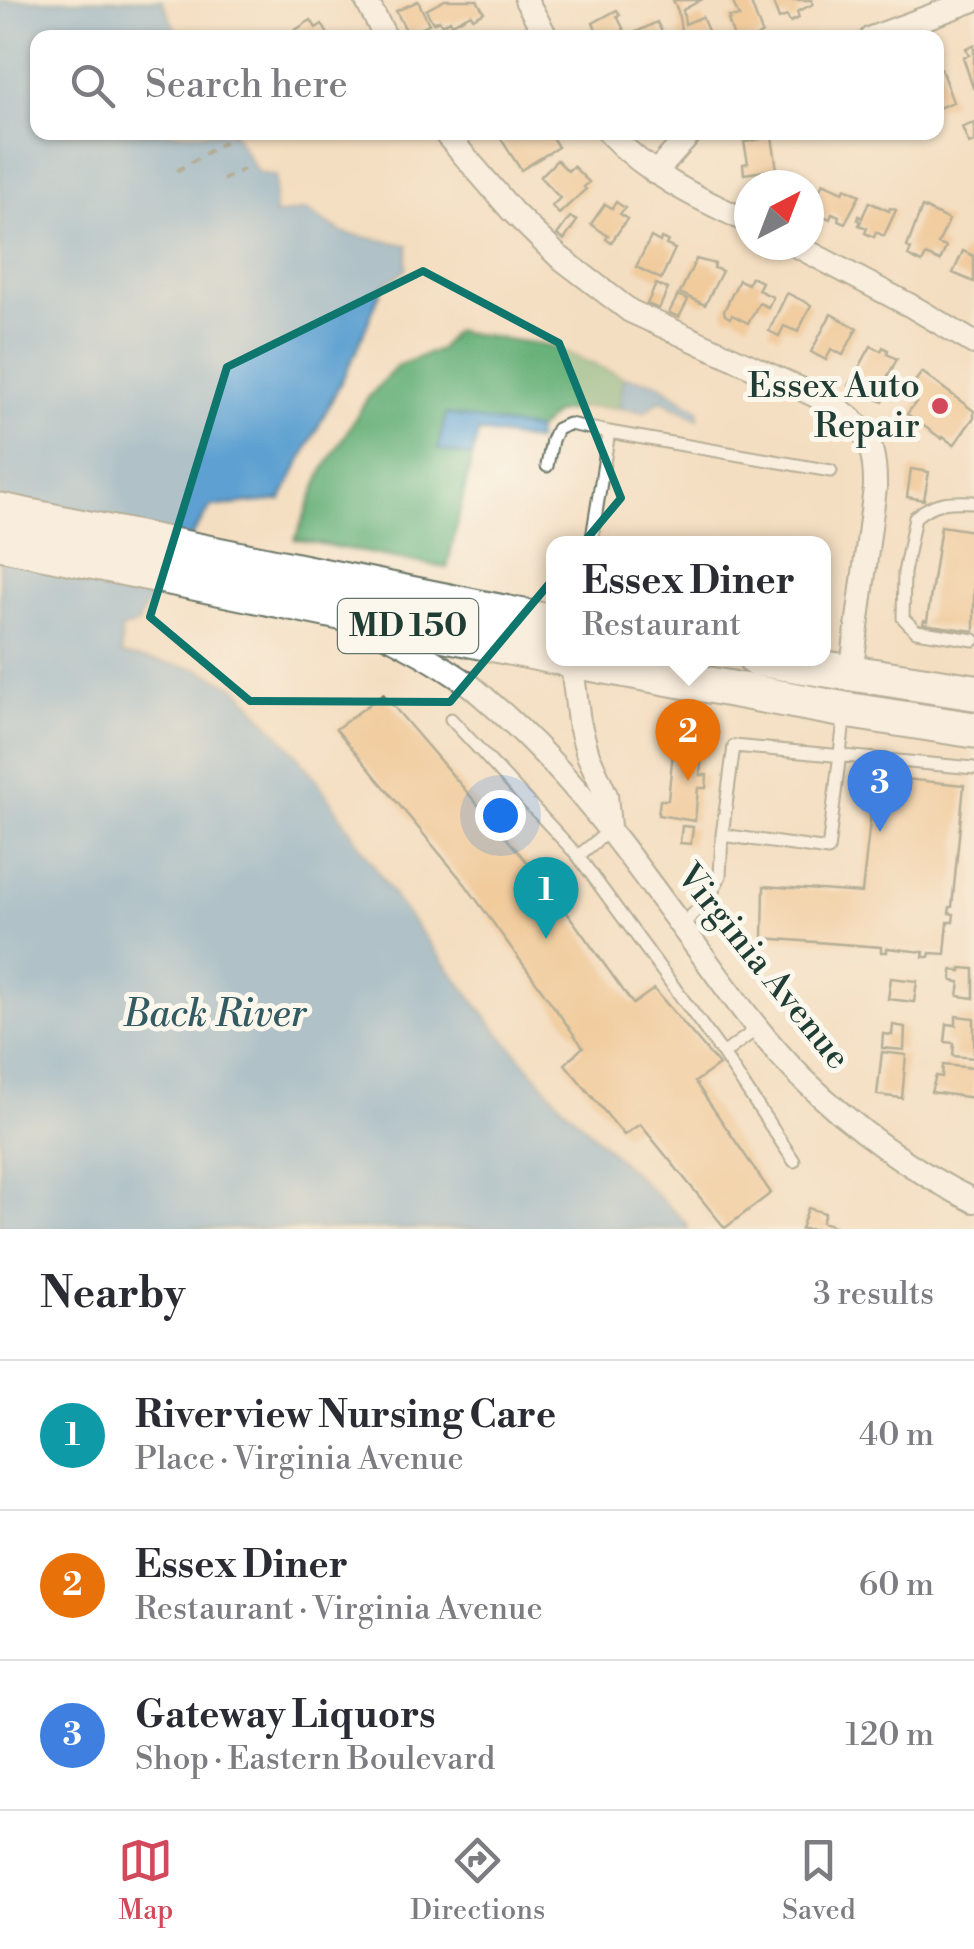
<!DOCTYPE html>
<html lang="en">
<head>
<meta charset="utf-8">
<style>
  :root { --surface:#fff; --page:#f7f7f7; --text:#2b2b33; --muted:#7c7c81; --line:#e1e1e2; --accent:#d1495b }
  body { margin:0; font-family:"Libre Bodoni",serif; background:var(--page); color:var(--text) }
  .compass { position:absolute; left:734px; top:170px; width:90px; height:90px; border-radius:50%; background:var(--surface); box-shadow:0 2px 8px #0004; rotate:42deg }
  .you { position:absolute; left:500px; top:815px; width:35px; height:35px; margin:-25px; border:8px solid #fff; border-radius:50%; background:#1a73e8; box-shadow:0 0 0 15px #1a73e833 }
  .badge { display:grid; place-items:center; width:65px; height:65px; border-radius:50%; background:var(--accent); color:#fff; font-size:32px; font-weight:700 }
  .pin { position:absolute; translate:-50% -82px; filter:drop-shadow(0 2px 5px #0008) }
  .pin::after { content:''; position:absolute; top:52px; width:35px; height:30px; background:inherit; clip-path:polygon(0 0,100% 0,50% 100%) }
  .popup { position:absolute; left:546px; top:536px; width:285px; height:130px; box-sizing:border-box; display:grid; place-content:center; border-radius:20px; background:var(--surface); filter:drop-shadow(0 2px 8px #0005); font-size:32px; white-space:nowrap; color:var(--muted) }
  .popup b { font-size:38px; color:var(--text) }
  .popup::after { content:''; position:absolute; left:50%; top:100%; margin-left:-20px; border:20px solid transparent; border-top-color:var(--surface) }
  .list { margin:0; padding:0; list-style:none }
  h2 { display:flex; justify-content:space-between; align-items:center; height:130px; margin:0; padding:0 40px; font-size:42px }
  h2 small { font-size:32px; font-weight:400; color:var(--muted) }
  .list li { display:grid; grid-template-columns:65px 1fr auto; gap:30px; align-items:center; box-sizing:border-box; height:150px; padding:0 40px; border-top:2px solid var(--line) }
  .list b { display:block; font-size:38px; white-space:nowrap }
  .list p { margin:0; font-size:32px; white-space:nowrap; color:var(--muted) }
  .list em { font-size:32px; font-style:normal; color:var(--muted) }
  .icon { flex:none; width:55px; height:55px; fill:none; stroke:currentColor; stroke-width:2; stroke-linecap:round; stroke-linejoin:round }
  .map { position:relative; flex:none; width:974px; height:1229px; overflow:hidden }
  .search { position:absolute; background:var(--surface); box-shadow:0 2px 8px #0004; left:30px; right:30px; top:30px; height:110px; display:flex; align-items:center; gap:25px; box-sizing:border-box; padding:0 35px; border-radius:20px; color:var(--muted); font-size:38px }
  .sheet { height:580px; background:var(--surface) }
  nav { display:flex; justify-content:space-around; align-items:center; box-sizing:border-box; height:140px; border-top:2px solid var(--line); background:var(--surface); font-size:28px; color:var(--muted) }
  nav a { display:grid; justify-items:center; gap:5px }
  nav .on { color:var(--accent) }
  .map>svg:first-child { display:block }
</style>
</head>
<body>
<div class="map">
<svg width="974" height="1229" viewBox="0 0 974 1229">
  <rect width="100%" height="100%" fill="#fbf7ec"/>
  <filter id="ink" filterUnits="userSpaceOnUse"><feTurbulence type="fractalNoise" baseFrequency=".01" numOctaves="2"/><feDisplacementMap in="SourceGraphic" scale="20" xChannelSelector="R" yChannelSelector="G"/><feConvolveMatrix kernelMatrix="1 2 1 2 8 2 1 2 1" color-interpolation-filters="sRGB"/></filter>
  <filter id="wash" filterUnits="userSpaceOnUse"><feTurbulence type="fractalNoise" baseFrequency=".0048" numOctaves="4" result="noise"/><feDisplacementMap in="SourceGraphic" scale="40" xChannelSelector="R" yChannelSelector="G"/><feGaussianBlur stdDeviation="2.25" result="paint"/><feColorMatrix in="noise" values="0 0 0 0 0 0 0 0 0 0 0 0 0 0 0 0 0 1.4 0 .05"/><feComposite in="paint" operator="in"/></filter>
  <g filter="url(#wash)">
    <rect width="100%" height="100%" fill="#f4dec1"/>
    <!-- forest -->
    <path fill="#66b078" stroke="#427656" stroke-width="2.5" d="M454,331L550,346L624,377L619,408L584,407L555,413L537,430L446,415L438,449L472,457L447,568L295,539L322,473L367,399L397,366L440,349Z"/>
    <!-- water -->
    <path fill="#5da0d1" stroke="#3e6e82" stroke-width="2.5" d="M0,0H162L179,37L38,38V132L234,133L257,172L276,176L274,215L306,210L343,233L408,245L406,270L383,285L356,352L281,500L211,507L147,602L138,624L121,629L122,655L199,669L237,688L297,755L318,782L399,904L492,1024L560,1103L687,1224L688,1229H0Z
      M624,377L656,382L699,410L698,419L661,400L644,412L619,408Z
      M446,414L537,430L536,441L478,432L472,457L438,449Z"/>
    <g id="blocks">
      <!-- building -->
      <path fill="#edb470" d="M445,0H477L484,12L473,18L471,14L452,24L450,20L442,25L439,20L433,23L426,10Z
        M673,0H701L683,10L685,24L702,17L711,38H680L678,32L681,30L678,11Z
        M732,0H750L762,33L755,38H734L728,20H730L729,17H739Z
        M772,0H811L813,4L797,12L799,18L790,22L787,16L779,19Z
        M418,1L429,24L408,34L396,11Z
        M617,10L620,15L617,16L627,36L595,38L592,33L597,31L593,23Z
        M311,20L316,28L322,24L330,38H283Z
        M657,22L664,36L636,38L634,33Z
        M974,45V88H973L963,57L969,55L966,48Z
        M941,69L953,102L936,109V71Z
        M974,123V142L969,144L962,127Z
        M510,132H513L517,138L525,132H549L558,147L521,170L501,139Z
        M772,137L777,169L744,174L743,164L748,163L744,142Z
        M557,160L568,171L573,166L589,182L584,187L586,189L559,214L552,206L560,198L540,177Z
        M823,183L843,192L845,188L860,195L845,223L838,220L839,216L832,213L830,219L819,214L821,208L813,204Z
        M616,202L625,208L620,214L627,219L611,243L606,239L608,236L591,224L605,204L612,208Z
        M869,202L889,211L890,208L896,210L884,236L876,232L874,237L865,233L867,228L859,225L861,221L858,220L859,216L862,218Z
        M922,207L949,220L938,244L946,247L940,261L926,255L922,263L908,256L911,249L907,247Z
        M570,217L577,221L564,240L557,235Z
        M651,237L660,242L661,238L668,241L666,245L675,249L661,279L636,267Z
        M963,251L974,256V282L953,273Z
        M696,259L715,264L714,268L722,271L705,305L680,293Z
        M751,277L762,282L758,290L773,297L768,307L759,303L748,323L732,315L730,318L725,315L724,311L739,280L748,284Z
        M656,284L668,289L659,309L647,304Z
        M787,293L811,305L798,332L784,326L779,336L769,331Z
        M678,295L688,300L679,317L669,313Z
        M831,314L857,328L843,355L831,349L826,360L811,352Z
        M871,346L881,351L883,347L888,350L887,354L897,359L883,385L891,389L883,402L849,386Z
        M922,372L974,411V417L954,445L943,437L942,439L907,414L916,402L906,394Z
        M911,469L929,472L924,500L907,497Z
        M941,526L974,531V631L923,624L924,620L927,621Z
        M383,694L550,889L633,1004L654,989L719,1065L695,1082L771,1193L725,1228L640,1124L624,1135L565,1064L583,1047L465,884L336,729Z
        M673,751L702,754L700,775H707L706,788H698L695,821L658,815L660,800H668Z
        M875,776L964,785L952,907H950L949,913L954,914L953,922H948L945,954L930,953L929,957H923L924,952L887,948V952H881V947L763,938L764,886L862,893Z
        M682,826L693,827L691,844L680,843Z
        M961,968L974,969V998L958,996L960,982L952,981V970L961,971Z
        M891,978L917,981L914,1002L888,999Z
        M956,1016L974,1018V1058L953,1056L954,1043L945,1042L947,1024L956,1025Z
        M893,1025L905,1027L904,1050L882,1048L883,1034L892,1035Z
        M882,1052L906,1055L902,1098L877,1095Z
        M943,1065L974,1068V1098L931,1092L936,1076L942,1077Z
        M808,1208L825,1213L822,1222L843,1229H801Z"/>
    </g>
  </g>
  <g filter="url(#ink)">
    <use href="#blocks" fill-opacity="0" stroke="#6a7565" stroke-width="2.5"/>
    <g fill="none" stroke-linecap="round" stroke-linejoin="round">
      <!-- service casing -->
      <g stroke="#6a7565" stroke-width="15">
        <path id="service" d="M609,432L831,471
          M547,466L552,440L557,429L569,424L609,432L591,544
          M974,502C949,501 935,501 915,517L904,573L903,618L916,631L974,640
          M451,719L578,856L723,1054L758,1028
          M722,835L828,850L845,713
          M578,856L610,830
          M681,926L710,897L720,876L722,835L734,746L974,768
          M723,1054L794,1161"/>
      </g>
      <!-- minor casing -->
      <g stroke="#6a7565" stroke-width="26">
        <path id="minor" d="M366,0L386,38
          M526,0L547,38
          M871,38L974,0
          M444,132L512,211L558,256L630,311L814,395C860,419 876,435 875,488L851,674
          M608,132C648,175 697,198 749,222
          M655,173L692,132
          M795,245L913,307L974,343
          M375,630C407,645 438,663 467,683C479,692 490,703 502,713C580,783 639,869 701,953C732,996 764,1040 801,1077C853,1128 909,1169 974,1201
          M571,658L579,722L588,755L606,795L609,827"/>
      </g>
      <!-- primary casing -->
      <g stroke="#6a7565" stroke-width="39">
        <path id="primary" d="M0,511L553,623
          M0,542L553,656
          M563,658L845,710L974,730
          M756,658L974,692"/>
      </g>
      <!-- path -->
      <path stroke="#6a7565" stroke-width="4" stroke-dasharray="8 8" stroke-linecap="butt" d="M177,171L237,134
        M223,180L251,165"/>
      <!-- service -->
      <use href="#service" stroke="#fff" stroke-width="11"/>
      <!-- minor -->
      <use href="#minor" stroke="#fff" stroke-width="22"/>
      <!-- primary -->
      <use href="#primary" stroke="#fff" stroke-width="35"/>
    </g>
  </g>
  <!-- marked area -->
  <path d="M0 0H974V1229H0ZM423,271L559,343L621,498L450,702L250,701L150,617L227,367Z" fill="#f4dec1" fill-opacity=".55" fill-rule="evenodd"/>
  <path fill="none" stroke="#0f766e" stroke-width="8" stroke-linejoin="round" d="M423,271L559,343L621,498L450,702L250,701L150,617L227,367Z"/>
  <!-- markers -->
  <circle fill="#d1495b" stroke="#fbf7ec" stroke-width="4" cx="940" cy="406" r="10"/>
  <g text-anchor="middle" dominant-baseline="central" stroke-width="10" stroke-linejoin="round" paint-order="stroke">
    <!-- shield labels -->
    <rect fill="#fbf7ec" stroke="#61756b" stroke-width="2.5" x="338" y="599" width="140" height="54" rx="8"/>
    <g font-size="32" font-weight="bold" fill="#1f3d34">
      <text x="408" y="626">MD 150</text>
    </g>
    <!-- poi labels -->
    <g font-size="35" fill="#1f3d34" stroke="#fbf7ec" text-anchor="end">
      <text x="920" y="386">Essex Auto<tspan x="920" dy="40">Repair</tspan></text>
    </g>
    <!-- street labels -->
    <g font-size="35" fill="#1f3d34" stroke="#fbf7ec">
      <text transform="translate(763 967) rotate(51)">Virginia Avenue</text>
    </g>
    <!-- water labels -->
    <g font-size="38" font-style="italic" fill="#325b63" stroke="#fbf7ec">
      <text x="215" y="1014">Back River</text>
    </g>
  </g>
</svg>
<svg class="compass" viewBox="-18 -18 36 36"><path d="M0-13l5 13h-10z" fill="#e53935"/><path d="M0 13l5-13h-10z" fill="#7c7c81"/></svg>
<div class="you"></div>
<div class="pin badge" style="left:546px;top:939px;background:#0f9aa8">1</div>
<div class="pin badge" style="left:688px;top:781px;background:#e8710a">2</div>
<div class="popup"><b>Essex Diner</b>Restaurant</div>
<div class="pin badge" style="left:880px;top:832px;background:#3f7fe0">3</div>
<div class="search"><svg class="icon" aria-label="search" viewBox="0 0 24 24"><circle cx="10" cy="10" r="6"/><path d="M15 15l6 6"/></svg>Search here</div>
</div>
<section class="sheet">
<h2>Nearby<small>3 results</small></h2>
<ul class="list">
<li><span class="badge" style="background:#0f9aa8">1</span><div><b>Riverview Nursing Care</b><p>Place · Virginia Avenue</p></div><em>40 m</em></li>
<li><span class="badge" style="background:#e8710a">2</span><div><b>Essex Diner</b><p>Restaurant · Virginia Avenue</p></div><em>60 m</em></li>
<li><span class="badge" style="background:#3f7fe0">3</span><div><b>Gateway Liquors</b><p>Shop · Eastern Boulevard</p></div><em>120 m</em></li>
</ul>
</section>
<nav>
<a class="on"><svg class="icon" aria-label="map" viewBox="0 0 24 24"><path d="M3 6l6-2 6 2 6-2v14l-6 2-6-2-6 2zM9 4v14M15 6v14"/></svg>Map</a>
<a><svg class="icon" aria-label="directions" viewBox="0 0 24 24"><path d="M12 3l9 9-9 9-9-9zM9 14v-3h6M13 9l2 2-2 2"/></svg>Directions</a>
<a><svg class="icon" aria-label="saved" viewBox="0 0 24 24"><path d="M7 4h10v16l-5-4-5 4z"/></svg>Saved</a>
</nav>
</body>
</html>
